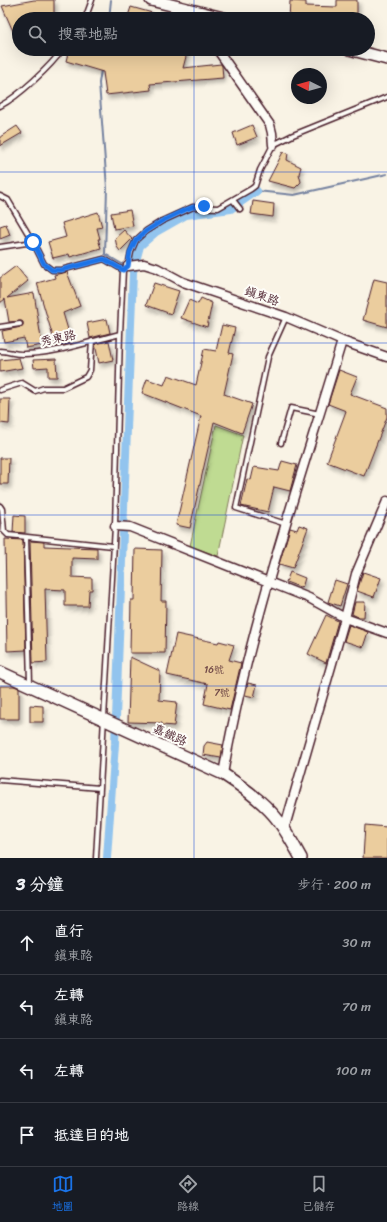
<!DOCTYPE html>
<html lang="zh-TW">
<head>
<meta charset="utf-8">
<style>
  :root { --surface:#171b24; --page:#20242c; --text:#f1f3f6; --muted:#9ea1a6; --line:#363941; --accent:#1a73e8 }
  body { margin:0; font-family:Sriracha,"LXGW WenKai TC",sans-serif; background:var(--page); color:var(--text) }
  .compass { position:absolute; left:291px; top:68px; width:36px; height:36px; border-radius:50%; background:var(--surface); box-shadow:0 4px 16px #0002; rotate:275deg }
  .stop { position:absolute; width:12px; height:12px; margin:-9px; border:3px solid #1a73e8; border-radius:50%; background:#fff }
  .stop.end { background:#1a73e8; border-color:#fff; box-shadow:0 1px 4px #0008 }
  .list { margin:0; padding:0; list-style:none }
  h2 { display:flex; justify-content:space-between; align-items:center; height:52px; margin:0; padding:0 16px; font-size:17px }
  h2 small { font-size:13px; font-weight:400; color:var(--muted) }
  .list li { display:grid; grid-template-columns:26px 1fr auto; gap:12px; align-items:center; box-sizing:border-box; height:64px; padding:0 16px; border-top:1px solid var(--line) }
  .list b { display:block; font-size:15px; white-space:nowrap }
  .list p { margin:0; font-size:13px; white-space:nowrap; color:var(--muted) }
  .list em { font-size:13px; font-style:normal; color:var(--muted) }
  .icon { flex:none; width:22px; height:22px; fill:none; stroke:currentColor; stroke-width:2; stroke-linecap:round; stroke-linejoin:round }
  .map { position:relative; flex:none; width:387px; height:858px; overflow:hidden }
  .search { position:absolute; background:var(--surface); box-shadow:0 4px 16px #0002; left:12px; right:12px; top:12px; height:44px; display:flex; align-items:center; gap:10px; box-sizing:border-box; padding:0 14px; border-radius:22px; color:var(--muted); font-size:15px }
  .sheet { height:308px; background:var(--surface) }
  nav { display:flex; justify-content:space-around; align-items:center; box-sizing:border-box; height:56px; border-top:1px solid var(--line); background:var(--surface); font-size:11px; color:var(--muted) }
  nav a { display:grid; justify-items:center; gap:2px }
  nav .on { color:var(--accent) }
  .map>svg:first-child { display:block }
</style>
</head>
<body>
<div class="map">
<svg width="387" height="858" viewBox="0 0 387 858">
  <defs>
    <filter id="shadow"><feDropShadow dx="2.5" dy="4" stdDeviation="2" flood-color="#0004"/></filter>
  </defs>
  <rect width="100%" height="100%" fill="#f9f3e5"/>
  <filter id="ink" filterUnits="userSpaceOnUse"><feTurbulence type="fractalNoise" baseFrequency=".025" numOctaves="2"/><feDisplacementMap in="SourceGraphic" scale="8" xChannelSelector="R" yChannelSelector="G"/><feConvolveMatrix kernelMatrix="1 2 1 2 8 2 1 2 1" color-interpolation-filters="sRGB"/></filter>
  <g filter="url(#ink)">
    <!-- green -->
    <path fill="#bfdb92" stroke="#847d5e" d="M216,425L243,435L218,556L190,546Z"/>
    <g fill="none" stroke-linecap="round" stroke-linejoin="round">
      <!-- stream -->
      <path stroke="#7582a0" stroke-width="2" d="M109,19L111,0
        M101,70L99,83L107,188L105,254L122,264H125
        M257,191L294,195L387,174"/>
      <!-- canal -->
      <path stroke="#92c4ee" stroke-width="8" d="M107,858L115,744L133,272L140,246L156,232L186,215L231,209L257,191"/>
    </g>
    <!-- building -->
    <path fill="#ebcd9e" stroke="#4a1f2b" filter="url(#shadow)" d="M34,0H54V19H19V45L2,6Z
      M337,0H357V18L289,19L290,1L306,2V6L337,7Z
      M131,7L167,17V19H127Z
      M69,49H91L106,53L107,49H188L183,68L221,64L222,66L223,78L150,84L151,90L106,95L103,72L66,61Z
      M252,125L257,137L237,145L233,133Z
      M17,126L22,133L0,146V137Z
      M283,152L288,153L287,160L301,167L299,174L301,182L295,188L268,181Z
      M253,201L274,204L273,217L251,214Z
      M130,210L133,226L114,229L111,213Z
      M98,212L102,227L97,228L100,239H98L101,248L70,257L69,254L53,258L48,242L66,237L62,223Z
      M6,224L10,235L0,239V226Z
      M124,230L132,239L120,251L117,247L115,238Z
      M16,266L28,281L7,298L34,293L42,345L26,348L24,338L4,342L2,331L21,327L23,325V322L21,321L9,322L5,299L0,303V278Z
      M67,272L80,306L63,313L72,343L56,347L37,283L55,278L54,275L58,274Z
      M374,279L387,282V327L363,320Z
      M154,283L179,291L171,314L146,305Z
      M201,298L212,303L207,327L181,318L189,300L198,304Z
      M107,319L110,333L90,338L87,323Z
      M222,325L235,328L229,353L233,354L224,394L252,404L242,433L214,422L190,528L176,525L201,416L142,393L147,379L164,385L168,375L196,385L204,349L216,351Z
      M109,341L113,360L99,363L95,344Z
      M19,358L22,368L0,372V360Z
      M56,359L57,377H48V367L34,368L33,360Z
      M339,370L357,377L350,394L387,408V417L364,476L327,462L346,411L328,404Z
      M0,399H10L9,424L0,423Z
      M0,458H9L8,484H0Z
      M282,461L297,465L290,491L274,487L268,512L241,506L247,479L251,480L254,467L279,471Z
      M14,515L25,516V533L13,532Z
      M299,525L308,528L293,568L279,564L290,528L297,530Z
      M5,539L23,540L26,650L7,651Z
      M30,541L44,542V546L97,548V559L72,558V577L92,578V590H89L88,606H65V590L45,589L47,662L33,663Z
      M135,549L162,550L161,601H166L165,653H130L131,600H134Z
      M290,572L305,578L302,588L286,582Z
      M363,572L381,578L374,597L357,591Z
      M335,580L347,584L340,606L328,602Z
      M355,602H365L364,617H358L352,614Z
      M326,615L338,621L326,663L308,654Z
      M349,625L368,632L363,647L344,641Z
      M176,634L218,643L219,641L234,645L229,660L241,663L230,710L204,704L208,684L167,675Z
      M130,657L160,671L159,700L177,702L174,726L162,725V723L128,722Z
      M248,683L257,685L254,697L245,695Z
      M0,686H14L19,688V719H0Z
      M30,705L43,706V722H30Z
      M207,742L223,745L221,758L203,755L204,746Z
      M365,825L387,827V858H363Z"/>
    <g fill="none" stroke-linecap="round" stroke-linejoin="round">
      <!-- lane casing -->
      <g stroke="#4a1f2b" stroke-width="7">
        <path id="lane" d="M85,19L92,0
          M0,106C19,96 50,67 63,49
          M0,196L8,200L33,242L44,264L52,270H61L104,259L123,270
          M233,200L240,209
          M0,247L33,242
          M0,327L20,324
          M0,351C8,351 16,355 25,354C57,353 89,342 120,334
          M0,390L22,383L35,391L44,388H63L86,377L90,370L92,341
          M281,443L291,408L320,414
          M0,506L2,509L4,531L8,535L113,546
          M286,524L236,508L268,357L286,317
          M26,537L30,683
          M0,780L100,788
          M96,858L115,526L120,334L123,270L128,266L131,252L136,240L146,231L162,221L193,207L218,208L251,189L255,186L260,170L273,145L293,135L387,97"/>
      </g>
      <!-- street casing -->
      <g stroke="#4a1f2b" stroke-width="11">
        <path id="street" d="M191,10L197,19
          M217,49L270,125L272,133L273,145
          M128,266L144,264L157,268L183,282L286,317L342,341L387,357
          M115,526L130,527L309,598L345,618L387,633
          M223,774C249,627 299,484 342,341
          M284,830L345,618L356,574L387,501"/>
      </g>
      <!-- secondary casing -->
      <g stroke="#4a1f2b" stroke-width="14">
        <path id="secondary" d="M151,0L227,19
          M349,49L387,59
          M0,672L223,774C240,785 256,796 270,811C283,824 292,842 301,858"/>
      </g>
      <!-- lane -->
      <use href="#lane" stroke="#fdfcf7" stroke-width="4"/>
      <!-- street -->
      <use href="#street" stroke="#fdfcf7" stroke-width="8"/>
      <!-- secondary -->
      <use href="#secondary" stroke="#fdfcf7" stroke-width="11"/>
    </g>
  </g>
  <g fill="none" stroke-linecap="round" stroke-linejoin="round" filter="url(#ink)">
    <!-- route -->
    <path stroke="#1a73e8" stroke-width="5" d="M33,242L44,264L52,270H61L104,259L123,270L128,266L130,252L136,240L146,231L162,221L185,210L193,207L204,206"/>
  </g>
  <!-- grid -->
  <path fill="none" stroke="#1d4ed8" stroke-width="1" stroke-opacity="0.55" d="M194,0V19M194,49V858M0,172H387M0,343H387M0,515H387M0,686H387"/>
  <g text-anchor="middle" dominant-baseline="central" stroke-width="4" stroke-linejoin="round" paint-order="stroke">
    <!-- number labels -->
    <g font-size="10" fill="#724a48">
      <text x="214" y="670">16號</text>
      <text x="222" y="693">7號</text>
    </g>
    <!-- street labels -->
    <g font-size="12" fill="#4a1f2b" stroke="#fdfcf7">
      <text transform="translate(262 296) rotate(19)">鎮東路</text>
      <text transform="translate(58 338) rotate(-12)">秀東路</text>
      <text transform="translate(170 735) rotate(24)">嘉鐵路</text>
    </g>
  </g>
</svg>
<svg class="compass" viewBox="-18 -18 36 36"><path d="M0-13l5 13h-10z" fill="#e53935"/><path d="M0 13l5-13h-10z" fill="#9ea1a6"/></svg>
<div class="stop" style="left:33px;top:242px"></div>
<div class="stop end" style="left:204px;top:206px"></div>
<div class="search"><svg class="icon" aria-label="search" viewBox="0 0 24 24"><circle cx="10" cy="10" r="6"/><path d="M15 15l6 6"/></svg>搜尋地點</div>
</div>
<section class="sheet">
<h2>3 分鐘<small>步行 · 200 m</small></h2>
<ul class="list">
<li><svg class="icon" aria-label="ahead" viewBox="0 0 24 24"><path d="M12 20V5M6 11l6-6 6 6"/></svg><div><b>直行</b><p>鎮東路</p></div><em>30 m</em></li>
<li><svg class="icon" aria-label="left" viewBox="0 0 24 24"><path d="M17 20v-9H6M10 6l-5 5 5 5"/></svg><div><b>左轉</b><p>鎮東路</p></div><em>70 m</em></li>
<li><svg class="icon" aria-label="left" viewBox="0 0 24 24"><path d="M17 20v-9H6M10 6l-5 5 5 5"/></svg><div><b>左轉</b></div><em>100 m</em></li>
<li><svg class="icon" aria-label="arrive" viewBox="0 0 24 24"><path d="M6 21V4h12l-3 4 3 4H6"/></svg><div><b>抵達目的地</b></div></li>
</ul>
</section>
<nav>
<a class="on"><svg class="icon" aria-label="map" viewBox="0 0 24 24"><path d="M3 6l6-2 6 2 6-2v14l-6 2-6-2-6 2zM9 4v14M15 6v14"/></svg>地圖</a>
<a><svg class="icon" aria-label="directions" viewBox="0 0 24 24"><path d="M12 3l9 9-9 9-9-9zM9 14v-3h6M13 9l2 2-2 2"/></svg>路線</a>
<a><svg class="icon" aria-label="saved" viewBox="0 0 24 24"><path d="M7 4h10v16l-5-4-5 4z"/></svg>已儲存</a>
</nav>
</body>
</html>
